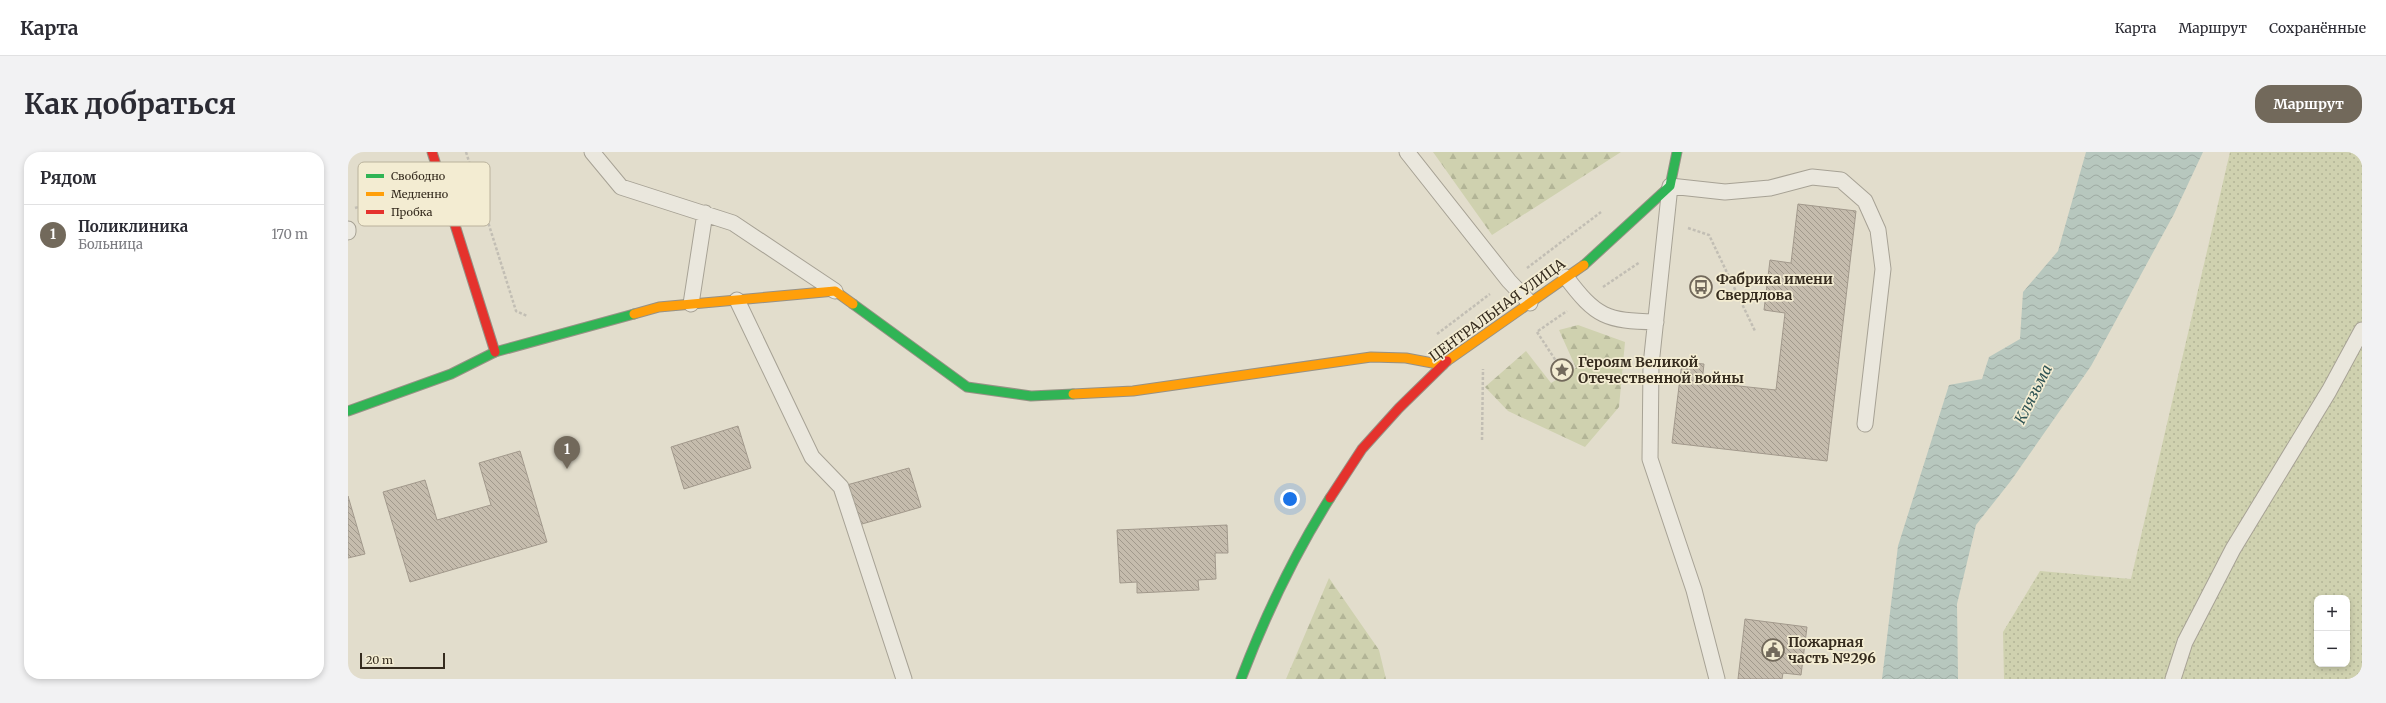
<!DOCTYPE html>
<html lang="ru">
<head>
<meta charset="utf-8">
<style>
  :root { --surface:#fff; --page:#f2f2f3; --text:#2b2b33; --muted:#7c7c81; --line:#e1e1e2; --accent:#72695b }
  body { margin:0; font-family:Merriweather,serif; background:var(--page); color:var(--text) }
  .controls { position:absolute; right:12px; bottom:12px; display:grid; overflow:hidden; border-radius:8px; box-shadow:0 2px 6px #0003 }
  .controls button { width:36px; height:36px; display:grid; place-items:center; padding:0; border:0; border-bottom:1px solid var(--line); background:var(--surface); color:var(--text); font:20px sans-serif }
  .scale { position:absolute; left:12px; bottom:10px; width:85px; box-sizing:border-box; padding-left:4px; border:2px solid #352b1e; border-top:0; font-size:11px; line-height:14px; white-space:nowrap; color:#352b1e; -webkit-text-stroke:3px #f3ecd2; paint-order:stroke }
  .you { position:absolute; left:942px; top:347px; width:14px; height:14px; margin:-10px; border:3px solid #fff; border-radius:50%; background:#1a73e8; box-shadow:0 0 0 6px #1a73e833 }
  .badge { display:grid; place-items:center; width:26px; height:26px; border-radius:50%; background:var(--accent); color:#fff; font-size:13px; font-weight:700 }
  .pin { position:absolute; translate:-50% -33px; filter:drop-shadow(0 1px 2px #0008) }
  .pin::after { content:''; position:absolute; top:21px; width:14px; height:12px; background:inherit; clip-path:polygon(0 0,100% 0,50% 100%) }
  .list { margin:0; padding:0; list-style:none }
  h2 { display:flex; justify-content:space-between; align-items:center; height:52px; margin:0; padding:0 16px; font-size:17px }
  h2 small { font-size:13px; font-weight:400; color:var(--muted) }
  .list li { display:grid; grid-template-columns:26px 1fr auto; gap:12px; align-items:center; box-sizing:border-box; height:60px; padding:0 16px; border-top:1px solid var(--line) }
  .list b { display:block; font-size:15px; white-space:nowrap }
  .list p { margin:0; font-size:13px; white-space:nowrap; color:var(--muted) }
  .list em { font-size:13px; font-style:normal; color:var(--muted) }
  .map { position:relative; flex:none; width:2014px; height:527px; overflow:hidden; border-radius:16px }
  header { display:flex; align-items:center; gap:24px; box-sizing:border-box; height:56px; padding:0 20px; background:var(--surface); border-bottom:1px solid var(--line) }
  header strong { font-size:19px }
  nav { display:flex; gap:22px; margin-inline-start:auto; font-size:14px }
  .intro { display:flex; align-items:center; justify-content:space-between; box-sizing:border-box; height:96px; padding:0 24px }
  h1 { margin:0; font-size:28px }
  .button { padding:10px 18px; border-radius:16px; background:var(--accent); color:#fff; font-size:14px; font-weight:700 }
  main { display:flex; gap:24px; padding:0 24px }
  aside { flex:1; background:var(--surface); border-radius:16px; box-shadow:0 2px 6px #0003 }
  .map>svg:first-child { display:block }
</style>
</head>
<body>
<header>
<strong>Карта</strong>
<nav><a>Карта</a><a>Маршрут</a><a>Сохранённые</a></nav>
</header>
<div class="intro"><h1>Как добраться</h1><a class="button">Маршрут</a></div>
<main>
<aside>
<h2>Рядом<small></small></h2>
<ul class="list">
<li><span class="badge">1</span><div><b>Поликлиника</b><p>Больница</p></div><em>170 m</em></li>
</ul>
</aside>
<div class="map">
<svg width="2014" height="527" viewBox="0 0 2014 527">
  <defs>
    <pattern id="green-dots" width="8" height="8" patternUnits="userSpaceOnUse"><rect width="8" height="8" fill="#cfd1af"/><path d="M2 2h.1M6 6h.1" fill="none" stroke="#b2b496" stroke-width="1.8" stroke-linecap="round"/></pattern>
    <pattern id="forest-firs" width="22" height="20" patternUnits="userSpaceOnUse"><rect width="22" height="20" fill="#cfd1af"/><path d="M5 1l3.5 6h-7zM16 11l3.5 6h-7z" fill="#b2b496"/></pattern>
    <pattern id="water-waves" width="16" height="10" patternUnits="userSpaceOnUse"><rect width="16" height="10" fill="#b7c7be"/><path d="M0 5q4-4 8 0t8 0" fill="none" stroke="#9eaba3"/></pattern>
    <pattern id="building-back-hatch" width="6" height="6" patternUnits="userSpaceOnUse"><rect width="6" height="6" fill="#c5bcad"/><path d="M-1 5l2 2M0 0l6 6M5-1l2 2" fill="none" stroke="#a1998c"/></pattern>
  </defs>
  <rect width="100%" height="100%" fill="#e2ddcc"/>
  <!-- green -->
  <path fill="url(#green-dots)" fill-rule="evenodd" d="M1882,0H2014V527H1656L1655,480L1692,419L1783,427ZM1969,446H1999V512H1969Z"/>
  <!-- forest -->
  <path fill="url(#forest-firs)" d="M1085,0H1273L1144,83Z
    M1230,173L1277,190L1271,255L1237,295L1160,259L1137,235L1178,199L1203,231L1228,216L1211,178Z
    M981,426L1031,498L1038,527H938Z"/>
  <!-- water -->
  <path fill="url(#water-waves)" d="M1738,0H1855L1826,62L1743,214L1662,330L1628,373L1609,452L1610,527H1534L1550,394L1601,233L1634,227L1641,205L1672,187L1675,140L1710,99Z"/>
  <!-- building -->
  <path fill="url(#building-back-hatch)" stroke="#a2998c" d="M1450,52L1508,59L1479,309L1324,291L1334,210L1356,212L1354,230L1428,238L1437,161L1416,158L1422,108L1443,111Z
    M390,274L403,316L336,337L323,295Z
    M172,299L199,390L62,430L35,340L77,328L89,368L143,353L131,311Z
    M561,316L573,355L507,374L495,334Z
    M0,344L17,402L0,406Z
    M879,373L880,401H867L868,427L850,428L851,438L789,441V430L772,431L769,378Z
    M1397,467L1459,475L1453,523L1435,521L1434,527H1390Z"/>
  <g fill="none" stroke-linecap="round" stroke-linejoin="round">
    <!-- lane casing -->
    <g stroke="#a7a295" stroke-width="17">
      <path id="lane" d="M244,0L273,35L385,71L487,139
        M1059,0L1161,129L1182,151
        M0,77V80
        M1218,125C1248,165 1258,169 1308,170
        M389,148L464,305L493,335L556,527
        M343,152L357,61
        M1369,527L1346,438L1302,307L1303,213L1322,34L1377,40L1422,36L1464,25L1493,28L1517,49L1530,78L1535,117L1517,272
        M1825,527L1837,490L1885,397L1981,239L2014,178"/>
    </g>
    <!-- fast casing -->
    <g stroke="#979185" stroke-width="11">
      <path id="fast" d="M1236,113L1322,34L1329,0
        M505,152L619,235L683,244L725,242
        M0,259L103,222L147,200L286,162
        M893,527C917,464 946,403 982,346"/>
    </g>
    <!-- slow casing -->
    <g stroke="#979185" stroke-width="11">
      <path id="slow" d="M286,162L311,155L487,139L505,152
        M1099,209L1236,113
        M725,242L785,239L1023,205L1058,206L1095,213"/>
    </g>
    <!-- jam casing -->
    <g stroke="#979185" stroke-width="11">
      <path id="jam" d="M84,0L147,200
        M982,346L1014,297L1051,256L1099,209"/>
    </g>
    <!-- path -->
    <path stroke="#c2beb4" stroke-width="2.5" stroke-dasharray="3 2" stroke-linecap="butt" d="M118,0L168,159L179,164
      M7,56L43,45
      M1340,76L1361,83L1407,179
      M1179,116L1253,60
      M1255,135L1292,110
      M1190,179L1219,159
      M1189,180L1214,218
      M1089,182L1142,142
      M1134,288L1135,217"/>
    <!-- lane -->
    <use href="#lane" stroke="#eae7dd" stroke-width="15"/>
    <!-- fast -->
    <use href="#fast" stroke="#30b455" stroke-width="9"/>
    <!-- slow -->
    <use href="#slow" stroke="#ff9f0a" stroke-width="9"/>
    <!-- jam -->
    <use href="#jam" stroke="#e5322d" stroke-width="9"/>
  </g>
  <!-- icons -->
  <defs>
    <g id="bus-ring" transform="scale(1.15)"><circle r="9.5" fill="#f3ecd2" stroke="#72695b" stroke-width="1.5"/><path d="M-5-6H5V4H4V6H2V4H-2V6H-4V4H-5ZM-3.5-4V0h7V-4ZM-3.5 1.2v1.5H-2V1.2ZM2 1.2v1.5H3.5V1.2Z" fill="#72695b"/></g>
    <g id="sight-ring" transform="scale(1.15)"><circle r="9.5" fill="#f3ecd2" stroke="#72695b" stroke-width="1.5"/><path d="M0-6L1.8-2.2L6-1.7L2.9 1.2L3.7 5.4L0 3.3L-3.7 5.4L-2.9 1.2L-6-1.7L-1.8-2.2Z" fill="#72695b"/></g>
    <g id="civic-ring" transform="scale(1.15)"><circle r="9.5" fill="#f3ecd2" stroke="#72695b" stroke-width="1.5"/><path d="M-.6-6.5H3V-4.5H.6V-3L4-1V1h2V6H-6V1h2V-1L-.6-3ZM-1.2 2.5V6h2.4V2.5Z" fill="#72695b"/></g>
  </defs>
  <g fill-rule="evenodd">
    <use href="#bus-ring" x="1353" y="135"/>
    <use href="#sight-ring" x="1214" y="218"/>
    <use href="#civic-ring" x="1425" y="498"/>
  </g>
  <g text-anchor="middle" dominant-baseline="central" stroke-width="3.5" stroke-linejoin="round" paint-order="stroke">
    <!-- poi labels -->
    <g font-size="14" font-weight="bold" fill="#352b1e" stroke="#f3ecd2" text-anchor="start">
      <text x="1368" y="127">Фабрика имени<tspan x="1368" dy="16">Свердлова</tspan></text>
      <text x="1230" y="210">Героям Великой<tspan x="1230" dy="16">Отечественной войны</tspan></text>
      <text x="1440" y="490">Пожарная<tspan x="1440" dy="16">часть №296</tspan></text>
    </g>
    <!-- street labels -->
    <g font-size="14" fill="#352b1e" stroke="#f3ecd2">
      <text transform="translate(1149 158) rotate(-36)">ЦЕНТРАЛЬНАЯ УЛИЦА</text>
    </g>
    <!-- water labels -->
    <g font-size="15" font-style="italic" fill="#2e5354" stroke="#f3ecd2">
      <text transform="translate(1685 242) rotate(-63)">Клязьма</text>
    </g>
  </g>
  <!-- legend -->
  <rect x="10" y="10" width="132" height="64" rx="6" fill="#f3ecd2" stroke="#bab29c" stroke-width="1"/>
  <rect x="18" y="22" width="18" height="4" fill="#30b455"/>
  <rect x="18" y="40" width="18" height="4" fill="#ff9f0a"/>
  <rect x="18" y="58" width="18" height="4" fill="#e5322d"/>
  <g font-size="11" fill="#352b1e">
    <text x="43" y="28">Свободно</text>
    <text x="43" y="46">Медленно</text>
    <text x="43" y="64">Пробка</text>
  </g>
</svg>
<div class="controls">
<button>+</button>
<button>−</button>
</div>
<div class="scale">20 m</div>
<div class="you"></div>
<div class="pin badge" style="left:219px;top:317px">1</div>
</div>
</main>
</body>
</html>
